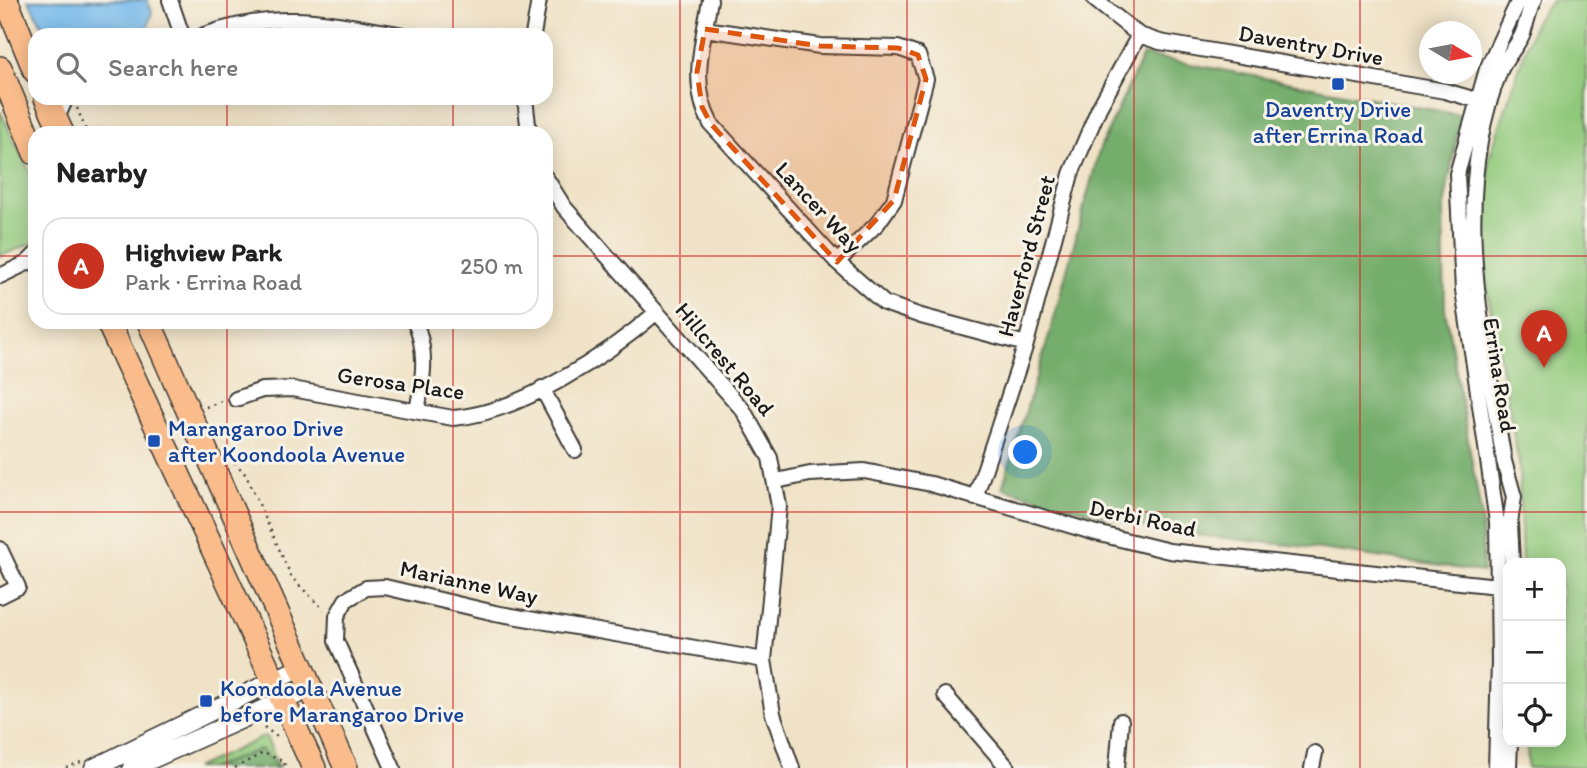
<!DOCTYPE html>
<html lang="en">
<head>
<meta charset="utf-8">
<style>
  :root { --surface:#fff; --page:#f6f6f6; --text:#222; --muted:#767676; --line:#e0e0e0; --accent:#c8321e }
  body { margin:0; font-family:Itim,sans-serif; background:var(--page); color:var(--text) }
  .controls { position:absolute; right:21px; bottom:21px; display:grid; overflow:hidden; border-radius:14px; box-shadow:0 4px 18px #0003 }
  .controls button { width:63px; height:63px; display:grid; place-items:center; padding:0; border:0; border-bottom:2px solid var(--line); background:var(--surface); color:var(--text); font:35px sans-serif }
  .compass { position:absolute; left:1419px; top:21px; width:63px; height:63px; border-radius:50%; background:var(--surface); box-shadow:0 4px 18px #0003; rotate:100deg }
  .you { position:absolute; left:1026px; top:453px; width:24px; height:24px; margin:-18px; border:5px solid #fff; border-radius:50%; background:#1a73e8; box-shadow:0 0 0 10px #1a73e833 }
  .badge { display:grid; place-items:center; width:46px; height:46px; border-radius:50%; background:var(--accent); color:#fff; font-size:23px; font-weight:700 }
  .pin { position:absolute; translate:-50% -58px; filter:drop-shadow(0 2px 4px #0008) }
  .pin::after { content:''; position:absolute; top:37px; width:24px; height:21px; background:inherit; clip-path:polygon(0 0,100% 0,50% 100%) }
  .list { margin:0; padding:0; list-style:none }
  h2 { display:flex; justify-content:space-between; align-items:center; height:91px; margin:0; padding:0 28px; font-size:30px }
  h2 small { font-size:23px; font-weight:400; color:var(--muted) }
  .list li { display:grid; grid-template-columns:46px 1fr auto; gap:21px; align-items:center; box-sizing:border-box; height:98px; margin:0 14px 14px; padding:0 14px; border:2px solid var(--line); border-radius:21px }
  .list b { display:block; font-size:26px; white-space:nowrap }
  .list p { margin:0; font-size:23px; white-space:nowrap; color:var(--muted) }
  .list em { font-size:23px; font-style:normal; color:var(--muted) }
  .icon { flex:none; width:38px; height:38px; fill:none; stroke:currentColor; stroke-width:2; stroke-linecap:round; stroke-linejoin:round }
  .map { position:relative; flex:none; width:1587px; height:768px; overflow:hidden }
  .search { position:absolute; background:var(--surface); box-shadow:0 4px 18px #0003; left:28px; top:28px; width:525px; height:77px; display:flex; align-items:center; gap:18px; box-sizing:border-box; padding:0 24px; border-radius:21px; color:var(--muted); font-size:26px }
  .panel { position:absolute; background:var(--surface); box-shadow:0 4px 18px #0003; left:28px; top:126px; width:525px; height:203px; border-radius:21px }
  .map>svg:first-child { display:block }
</style>
</head>
<body>
<div class="map">
<svg width="1587" height="768" viewBox="0 0 1587 768">
  <rect width="100%" height="100%" fill="#f7f3e8"/>
  <filter id="ink" filterUnits="userSpaceOnUse"><feTurbulence type="fractalNoise" baseFrequency=".0143" numOctaves="2"/><feDisplacementMap in="SourceGraphic" scale="14" xChannelSelector="R" yChannelSelector="G"/><feConvolveMatrix kernelMatrix="1 2 1 2 8 2 1 2 1" color-interpolation-filters="sRGB"/></filter>
  <filter id="wash" filterUnits="userSpaceOnUse"><feTurbulence type="fractalNoise" baseFrequency=".00686" numOctaves="4" result="noise"/><feDisplacementMap in="SourceGraphic" scale="28" xChannelSelector="R" yChannelSelector="G"/><feGaussianBlur stdDeviation="1.57" result="paint"/><feColorMatrix in="noise" values="0 0 0 0 0 0 0 0 0 0 0 0 0 0 0 0 0 1.4 0 .05"/><feComposite in="paint" operator="in"/></filter>
  <g filter="url(#wash)">
    <rect width="100%" height="100%" fill="#f0e2c6"/>
    <!-- green -->
    <path fill="#91c97c" stroke="#56724c" stroke-width="2" d="M1553,0H1587V768H1528L1527,742H1561V563H1522L1519,463L1484,273L1489,158L1535,21Z
      M0,111L35,183V242L0,256Z
      M266,736L279,768H195Z"/>
    <!-- forest -->
    <path fill="#74ad6c" stroke="#486444" stroke-width="2" d="M1143,55L1461,115L1443,212L1445,309L1482,519L1483,572L1307,547L1159,531L1002,488L1049,336L1100,148Z
      M261,749L277,768H211Z"/>
    <!-- water -->
    <path fill="#76b9eb" stroke="#496a84" stroke-width="2" d="M28,0H147L152,12L147,31L137,35H48Z"/>
  </g>
  <g filter="url(#ink)">
    <g fill="none" stroke-linecap="round" stroke-linejoin="round">
      <!-- minor casing -->
      <g stroke="#3c3a36" stroke-width="18">
        <path id="minor" d="M170,0L182,35
          M710,0C703,43 689,84 711,124L837,262L884,303L921,316L1026,344
          M1095,0L1139,35L1160,42L1445,91L1487,103
          M705,29L820,46L898,48L918,55L926,79L894,200L877,224L837,262
          M204,35C280,9 327,22 403,35
          M533,35L539,0
          M525,98L529,133
          M56,120L66,98
          M546,178L564,207L743,410L770,458L779,506L764,660L773,714L792,768
          M0,276L27,263L35,255
          M415,322C428,353 423,379 417,411
          M542,388L575,450
          M236,399L262,390L292,389L453,418C520,413 606,356 657,312
          M776,481L810,474L864,471L931,484L1096,533L1169,551L1507,587
          M975,498L1026,344L1071,174L1099,108L1139,35
          M0,549L18,587L0,596
          M1512,563L1510,523L1514,497L1504,461C1483,332 1449,198 1500,71C1505,58 1516,48 1522,35C1527,24 1528,11 1534,0
          M945,695L1008,768
          M393,768L336,641L337,616L346,600L366,588L385,587L495,613L764,660
          M1117,768L1121,721
          M1312,768L1315,753
          M1496,768L1499,662L1497,522L1463,290L1457,174L1487,69L1519,0
          M1509,768L1510,742"/>
      </g>
      <!-- tertiary casing -->
      <g stroke="#3c3a36" stroke-width="21">
        <path id="tertiary" d="M94,768L302,667
          M132,768L311,688"/>
      </g>
      <!-- primary casing -->
      <g stroke="#3c3a36" stroke-width="26">
        <path id="primary" d="M6,0L35,71
          M0,68L35,153
          M46,98L62,133
          M108,322L314,768
          M149,322L346,768"/>
      </g>
      <!-- path -->
      <path stroke="#3c3a36" stroke-width="2.5" stroke-dasharray="2 5" stroke-linecap="butt" d="M77,108L87,133
        M206,407L222,401
        M230,457L246,475L292,578L324,610
        M264,727L280,739
        M66,768L81,762
        M235,768L263,753L283,761L286,768"/>
      <!-- minor -->
      <use href="#minor" stroke="#fff" stroke-width="14"/>
      <!-- tertiary -->
      <use href="#tertiary" stroke="#fff" stroke-width="18"/>
      <!-- primary -->
      <use href="#primary" stroke="#fabc8b" stroke-width="23"/>
    </g>
  </g>
  <!-- marked area -->
  <path fill="#de560d" fill-opacity="0.2" stroke="#de560d" stroke-width="5" stroke-dasharray="14 9" stroke-linejoin="round" d="M705,29L820,46L898,48L918,55L926,79L894,200L837,262L711,124L702,107L697,72Z"/>
  <!-- grid -->
  <path fill="none" stroke="#d62828" stroke-width="2" stroke-opacity="0.55" d="M227,0V35M453,0V35M680,0V768M907,0V768M1134,0V768M1360,0V768M227,98V133M453,98V133M0,256H35M546,256H1587M227,322V768M453,322V768M0,512H1587"/>
  <!-- markers -->
  <g fill="#1a4fb4" stroke="#f7f3e8" stroke-width="2.5">
    <rect x="1331" y="77" width="14" height="14" rx="3.5"/>
    <rect x="147" y="434" width="14" height="14" rx="3.5"/>
    <rect x="199" y="694" width="14" height="14" rx="3.5"/>
  </g>
  <g text-anchor="middle" dominant-baseline="central" stroke-width="6" stroke-linejoin="round" paint-order="stroke">
    <!-- street labels -->
    <g font-size="23" fill="#1c1c1c" stroke="#f7f3e8">
      <text transform="translate(1311 45) rotate(10)">Daventry Drive</text>
      <text transform="translate(819 207) rotate(47)">Lancer Way</text>
      <text transform="translate(1026 256) rotate(-75)">Haverford Street</text>
      <text transform="translate(725 359) rotate(50)">Hillcrest Road</text>
      <text transform="translate(1500 375) rotate(81)">Errina Road</text>
      <text transform="translate(401 383) rotate(8)">Gerosa Place</text>
      <text transform="translate(1143 518) rotate(12)">Derbi Road</text>
      <text transform="translate(469 582) rotate(12)">Marianne Way</text>
    </g>
    <!-- transit labels -->
    <g font-size="23" fill="#164399" stroke="#f7f3e8" text-anchor="start">
      <text x="1338" y="109" text-anchor="middle">Daventry Drive<tspan x="1338" dy="26">after Errina Road</tspan></text>
      <text x="168" y="428">Marangaroo Drive<tspan x="168" dy="26">after Koondoola Avenue</tspan></text>
      <text x="220" y="688">Koondoola Avenue<tspan x="220" dy="26">before Marangaroo Drive</tspan></text>
    </g>
  </g>
</svg>
<div class="controls">
<button>+</button>
<button>−</button>
<button><svg class="icon" aria-label="locate" viewBox="0 0 24 24"><circle cx="12" cy="12" r="6"/><path d="M12 2v4M12 18v4M2 12h4M18 12h4"/></svg></button>
</div>
<svg class="compass" viewBox="-18 -18 36 36"><path d="M0-13l5 13h-10z" fill="#e53935"/><path d="M0 13l5-13h-10z" fill="#767676"/></svg>
<div class="you"></div>
<div class="pin badge" style="left:1544px;top:368px">A</div>
<div class="search"><svg class="icon" aria-label="search" viewBox="0 0 24 24"><circle cx="10" cy="10" r="6"/><path d="M15 15l6 6"/></svg>Search here</div>
<section class="panel">
<h2>Nearby<small></small></h2>
<ul class="list">
<li><span class="badge">A</span><div><b>Highview Park</b><p>Park · Errina Road</p></div><em>250 m</em></li>
</ul>
</section>
</div>
</body>
</html>
